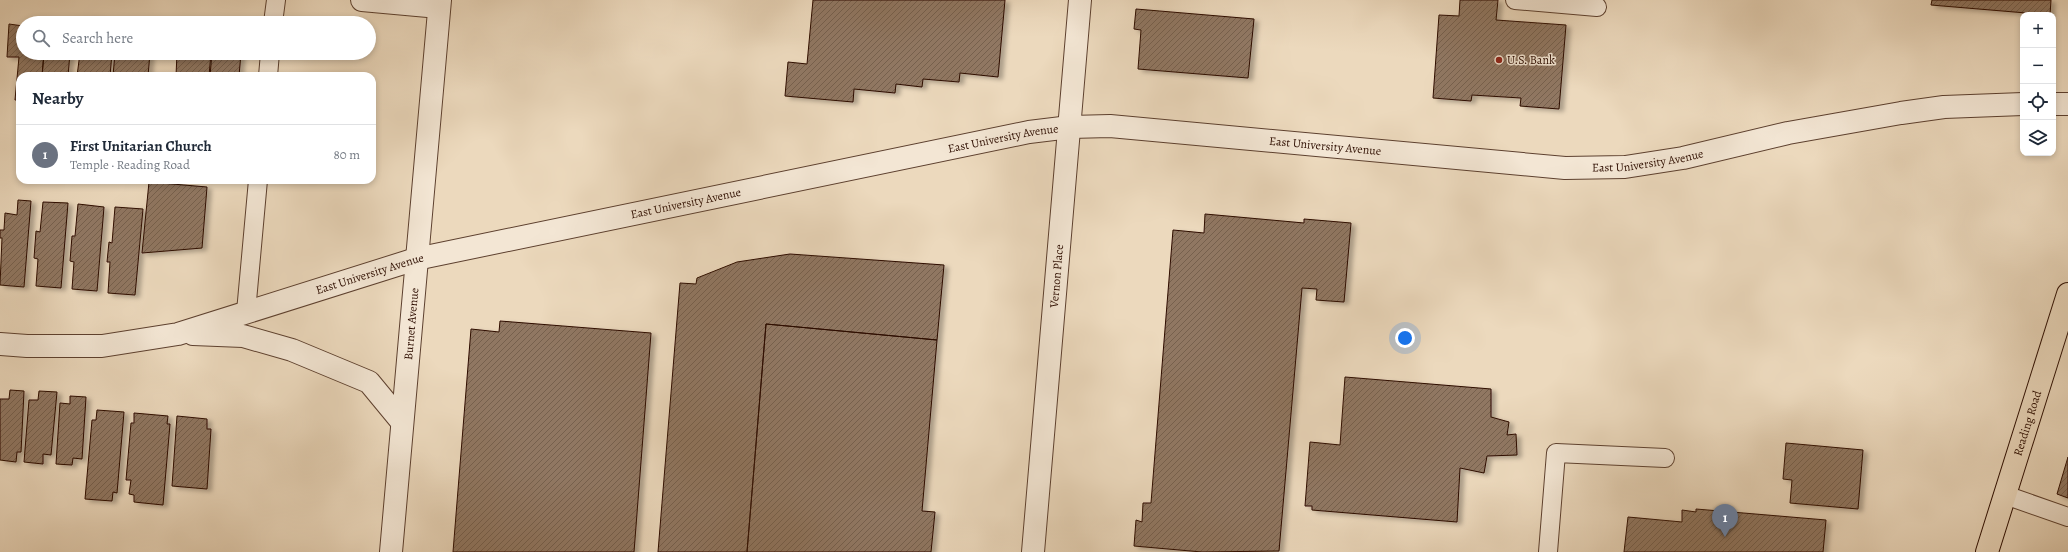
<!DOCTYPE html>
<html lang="en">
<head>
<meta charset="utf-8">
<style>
  :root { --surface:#fff; --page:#f6f6f7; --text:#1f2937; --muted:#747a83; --line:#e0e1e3; --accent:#111827 }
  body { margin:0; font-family:Alegreya,serif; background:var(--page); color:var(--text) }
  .controls { position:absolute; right:12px; top:12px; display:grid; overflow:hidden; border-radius:8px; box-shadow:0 2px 6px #0003 }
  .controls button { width:36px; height:36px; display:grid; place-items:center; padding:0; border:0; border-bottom:1px solid var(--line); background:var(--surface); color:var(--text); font:20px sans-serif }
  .you { position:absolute; left:1405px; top:338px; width:14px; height:14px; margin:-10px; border:3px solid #fff; border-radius:50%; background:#1a73e8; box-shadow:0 0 0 6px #1a73e833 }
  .badge { display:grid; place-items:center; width:26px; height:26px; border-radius:50%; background:var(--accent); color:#fff; font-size:13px; font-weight:700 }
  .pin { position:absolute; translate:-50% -33px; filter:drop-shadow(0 1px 2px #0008) }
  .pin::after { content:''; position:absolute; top:21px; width:14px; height:12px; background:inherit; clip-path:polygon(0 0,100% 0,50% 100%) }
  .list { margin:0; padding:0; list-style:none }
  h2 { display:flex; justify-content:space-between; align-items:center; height:52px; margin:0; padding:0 16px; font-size:17px }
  h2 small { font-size:13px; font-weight:400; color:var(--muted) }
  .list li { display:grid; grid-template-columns:26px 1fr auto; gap:12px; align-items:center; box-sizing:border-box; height:60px; padding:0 16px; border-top:1px solid var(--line) }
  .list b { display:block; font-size:15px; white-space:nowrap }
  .list p { margin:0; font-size:13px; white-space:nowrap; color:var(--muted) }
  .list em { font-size:13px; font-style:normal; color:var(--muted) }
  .icon { flex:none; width:22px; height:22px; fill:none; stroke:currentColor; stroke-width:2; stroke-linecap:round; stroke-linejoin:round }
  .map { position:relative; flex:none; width:2068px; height:552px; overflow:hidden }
  .search { position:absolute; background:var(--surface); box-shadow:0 2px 6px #0003; left:16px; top:16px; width:360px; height:44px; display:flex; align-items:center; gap:10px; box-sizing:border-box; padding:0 14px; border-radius:22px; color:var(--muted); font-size:15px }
  .panel { position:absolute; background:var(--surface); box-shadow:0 2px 6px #0003; left:16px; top:72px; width:360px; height:112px; border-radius:12px }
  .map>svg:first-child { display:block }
</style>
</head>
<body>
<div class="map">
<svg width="2068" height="552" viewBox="0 0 2068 552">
  <defs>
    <pattern id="building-hatch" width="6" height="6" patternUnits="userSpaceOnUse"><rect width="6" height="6" fill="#907762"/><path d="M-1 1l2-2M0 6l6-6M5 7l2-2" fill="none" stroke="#76604e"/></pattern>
    <filter id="shadow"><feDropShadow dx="4.5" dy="2.5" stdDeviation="2" flood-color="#0004"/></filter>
  </defs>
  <rect width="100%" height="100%" fill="#ecd9bd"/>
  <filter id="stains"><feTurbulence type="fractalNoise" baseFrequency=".005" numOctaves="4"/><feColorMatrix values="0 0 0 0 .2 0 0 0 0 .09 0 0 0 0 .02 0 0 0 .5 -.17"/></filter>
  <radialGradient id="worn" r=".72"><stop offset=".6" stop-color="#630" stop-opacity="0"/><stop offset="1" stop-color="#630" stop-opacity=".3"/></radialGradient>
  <!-- building -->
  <path fill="url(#building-hatch)" stroke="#2d0d00" filter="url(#shadow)" d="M813,0H1005L998,77L960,73L959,82L923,79L922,87L896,84L895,93L854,89L853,102L785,96L788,62L807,64Z
    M1460,0H1498L1496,20L1566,25L1559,109L1520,106L1521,98L1472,95L1471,101L1433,98L1439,15L1459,16Z
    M1932,0H2051L2050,15L1931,5Z
    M1136,9L1254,19L1248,78L1138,69L1141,30L1134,29Z
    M88,17L105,18L104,23H82L87,22Z
    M9,24L23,26V53H44L42,76H20V100H15L19,57H7Z
    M44,53H70L68,76H42Z
    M80,53H112L110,76H77Z
    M115,53H150L148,76H113Z
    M177,53H211L209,76H176Z
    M212,53H241L239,76H210Z
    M149,182L207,187L202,248L142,253Z
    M18,200L31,201L24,287L0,285L2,238H0V230H4L5,213L17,215Z
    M43,202L68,203L61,288L36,286L38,259L34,258L36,231L40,232Z
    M78,204L104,207L97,291L72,289L74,262L70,261L72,236H75Z
    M115,207L143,209L135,295L108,293L110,262H107L109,242L112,243Z
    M1205,214L1304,223V219L1351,223L1344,302L1316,300L1317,289L1302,288L1279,551L1202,552L1134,546L1136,520L1142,522L1143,503H1151L1173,230L1204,233Z
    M790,254L944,265L937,340L766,324L747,552H658L680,283L696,284L697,278L737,262Z
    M500,321L651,333L634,552H453L471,329L499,332Z
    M766,324L937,340L922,511L935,512L931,552H747Z
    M1345,377L1491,389V417L1509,422L1507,435L1516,434L1517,455L1487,456L1484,473L1460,468L1457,522L1312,510V506H1305L1310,442L1340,445Z
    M10,390L24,391L21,452H17L16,462L0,460V399H9Z
    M39,391L57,392L51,455L43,454V464L24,462L29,400H38Z
    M70,396L86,397L82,459L73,458L72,465L56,464L60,403L70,404Z
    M97,410L124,412L117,493L113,492L112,501L85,499L92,420H96Z
    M134,413L168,416L167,424H170L163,505L134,502V495L129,494L131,480H126L131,423H134Z
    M177,416L207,419V429H211L207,489L172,486Z
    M1786,443L1863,450L1858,509L1790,503L1792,480L1783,479Z
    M2068,457V498L2057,494Z
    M1696,509L1826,520L1823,552H1624L1628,517L1682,522V510L1696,512Z"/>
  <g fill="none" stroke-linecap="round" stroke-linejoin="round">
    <!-- service casing -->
    <g stroke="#5d402f" stroke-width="20">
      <path id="service" d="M1515,0L1597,7
        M273,23L276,0
        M268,76L270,53
        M246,312L258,180
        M2005,495L2068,517
        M1548,552L1556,453L1665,458"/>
    </g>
    <!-- minor casing -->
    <g stroke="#5d402f" stroke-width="24">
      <g id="minor">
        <path d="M362,0L439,7"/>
        <path id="s1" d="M1033,552L1080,0"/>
      </g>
    </g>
    <!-- tertiary casing -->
    <g stroke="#5d402f" stroke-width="24">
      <g id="tertiary">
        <path d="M2053,104H2068"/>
        <path d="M193,334L243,336L292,350L369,382L402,422"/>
        <path id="s2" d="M0,344L27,346H102L178,334L416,259L1029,132L1070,127L1110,126L1565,168L1625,167L1683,158L1788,133L1901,113L1944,107L2023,104"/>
        <path id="s3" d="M391,552L440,0"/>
      </g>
    </g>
    <!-- primary casing -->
    <g stroke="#2d0d00" stroke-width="24">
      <g id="primary">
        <path id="s4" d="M1987,552L2068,294"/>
      </g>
    </g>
    <!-- service -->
    <use href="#service" stroke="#f3e6d4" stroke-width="18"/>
    <!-- minor -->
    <use href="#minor" stroke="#f3e6d4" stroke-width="22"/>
    <!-- tertiary -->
    <use href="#tertiary" stroke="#f3e6d4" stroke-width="22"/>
    <!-- primary -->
    <use href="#primary" stroke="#ecd9bd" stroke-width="22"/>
  </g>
  <!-- markers -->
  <circle fill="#8f2418" stroke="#f3e6d4" stroke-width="1.5" cx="1499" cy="60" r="4"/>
  <g text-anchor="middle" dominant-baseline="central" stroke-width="3" stroke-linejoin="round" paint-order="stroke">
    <!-- poi labels -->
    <g font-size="12" fill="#2d0d00" stroke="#f3e6d4" text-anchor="start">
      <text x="1507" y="60">U.S. Bank</text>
    </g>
    <!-- street labels -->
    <g font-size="12" fill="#2d0d00" stroke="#f3e6d4">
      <text stroke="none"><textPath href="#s2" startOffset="1028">East University Avenue</textPath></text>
      <text stroke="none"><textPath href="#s2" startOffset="1352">East University Avenue</textPath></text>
      <text stroke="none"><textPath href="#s2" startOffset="1676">East University Avenue</textPath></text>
      <text stroke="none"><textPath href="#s2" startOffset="704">East University Avenue</textPath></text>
      <text stroke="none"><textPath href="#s2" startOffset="380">East University Avenue</textPath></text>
      <text stroke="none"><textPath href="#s1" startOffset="277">Vernon Place</textPath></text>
      <text stroke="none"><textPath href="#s3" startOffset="229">Burnet Avenue</textPath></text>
      <text stroke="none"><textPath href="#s4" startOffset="135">Reading Road</textPath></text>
    </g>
  </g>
  <rect width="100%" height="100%" filter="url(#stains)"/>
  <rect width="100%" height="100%" fill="url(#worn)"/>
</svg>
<div class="controls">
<button>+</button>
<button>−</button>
<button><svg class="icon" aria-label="locate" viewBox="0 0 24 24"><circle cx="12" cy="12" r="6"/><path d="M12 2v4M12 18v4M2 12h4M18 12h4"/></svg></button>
<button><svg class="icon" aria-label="layers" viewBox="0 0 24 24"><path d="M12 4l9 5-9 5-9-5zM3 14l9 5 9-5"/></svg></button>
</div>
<div class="you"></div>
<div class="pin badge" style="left:1725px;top:537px;background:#6b7280">1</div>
<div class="search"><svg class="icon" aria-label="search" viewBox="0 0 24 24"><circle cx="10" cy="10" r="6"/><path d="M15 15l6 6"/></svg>Search here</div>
<section class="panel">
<h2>Nearby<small></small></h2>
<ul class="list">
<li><span class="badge" style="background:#6b7280">1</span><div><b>First Unitarian Church</b><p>Temple · Reading Road</p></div><em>80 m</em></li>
</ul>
</section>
</div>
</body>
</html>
